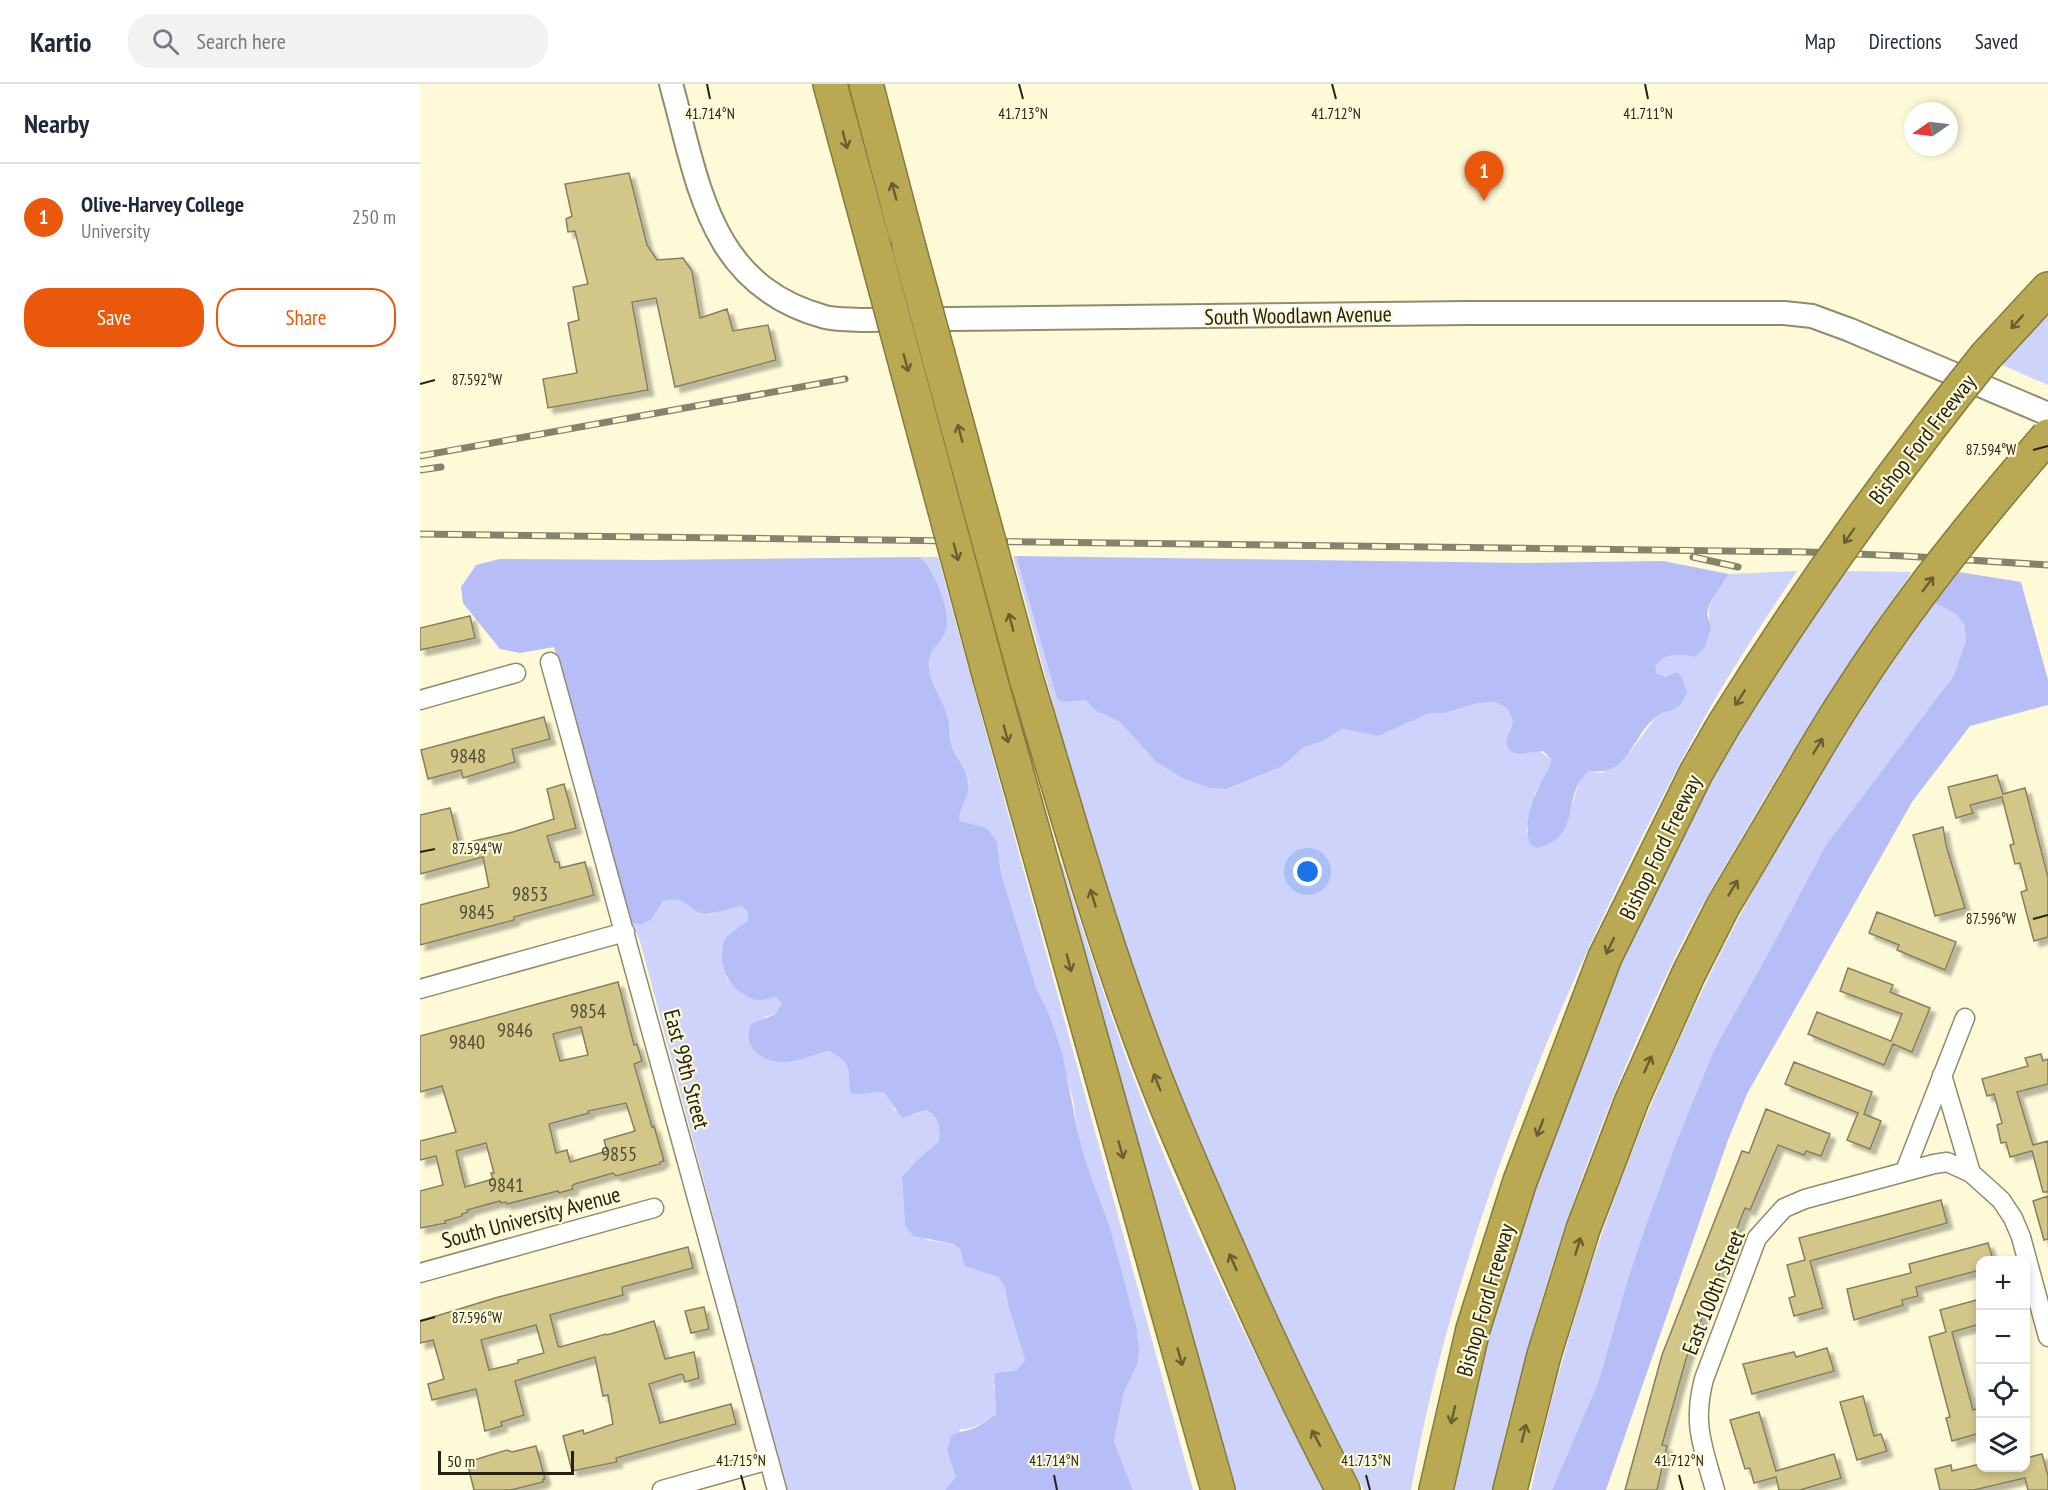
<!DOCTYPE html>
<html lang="en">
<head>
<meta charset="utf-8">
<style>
  :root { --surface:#fff; --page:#f2f2f3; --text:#1f2937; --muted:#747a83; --line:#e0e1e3; --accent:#ea580c }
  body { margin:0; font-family:"PT Sans Narrow",sans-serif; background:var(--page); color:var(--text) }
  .controls { position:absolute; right:18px; bottom:18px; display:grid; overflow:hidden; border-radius:12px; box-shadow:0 3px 9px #0003 }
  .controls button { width:54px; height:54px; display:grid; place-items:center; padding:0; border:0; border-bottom:2px solid var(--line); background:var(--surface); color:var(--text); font:30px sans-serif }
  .compass { position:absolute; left:1484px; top:18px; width:54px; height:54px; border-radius:50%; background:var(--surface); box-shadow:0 3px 9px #0003; rotate:256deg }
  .scale { position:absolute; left:18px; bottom:15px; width:136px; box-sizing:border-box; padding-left:6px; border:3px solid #242215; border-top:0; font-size:16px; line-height:21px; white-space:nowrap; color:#242215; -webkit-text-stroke:4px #fef9d7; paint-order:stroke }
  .you { position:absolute; left:888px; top:788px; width:21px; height:21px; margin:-15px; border:4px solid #fff; border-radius:50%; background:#1a73e8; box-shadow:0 0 0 9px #1a73e833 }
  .badge { display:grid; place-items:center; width:39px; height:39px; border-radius:50%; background:var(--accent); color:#fff; font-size:20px; font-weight:700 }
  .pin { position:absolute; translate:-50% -50px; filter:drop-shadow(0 2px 3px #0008) }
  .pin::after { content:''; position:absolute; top:32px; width:21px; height:18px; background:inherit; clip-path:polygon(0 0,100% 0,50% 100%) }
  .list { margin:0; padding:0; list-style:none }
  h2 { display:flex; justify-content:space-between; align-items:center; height:78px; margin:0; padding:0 24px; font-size:26px }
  h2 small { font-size:20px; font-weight:400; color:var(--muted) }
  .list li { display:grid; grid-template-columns:39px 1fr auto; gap:18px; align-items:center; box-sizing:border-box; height:108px; padding:0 24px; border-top:2px solid var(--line) }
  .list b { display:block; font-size:22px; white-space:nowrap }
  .list p { margin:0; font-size:20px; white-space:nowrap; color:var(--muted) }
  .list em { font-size:20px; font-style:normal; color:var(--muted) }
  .actions { display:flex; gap:12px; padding:18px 24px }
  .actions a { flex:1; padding:14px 0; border:2px solid var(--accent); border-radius:24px; text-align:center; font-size:21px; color:var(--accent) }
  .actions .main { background:var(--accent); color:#fff }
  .icon { flex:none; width:33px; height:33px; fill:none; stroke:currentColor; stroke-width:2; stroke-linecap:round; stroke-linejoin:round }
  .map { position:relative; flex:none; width:1628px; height:1406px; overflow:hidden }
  header { display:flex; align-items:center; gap:36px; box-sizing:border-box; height:84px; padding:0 30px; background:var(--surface); border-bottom:2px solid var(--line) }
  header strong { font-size:28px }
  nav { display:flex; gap:33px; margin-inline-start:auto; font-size:21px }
  .search { width:420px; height:54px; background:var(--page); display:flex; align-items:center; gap:15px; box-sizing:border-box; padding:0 21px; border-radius:24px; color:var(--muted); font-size:22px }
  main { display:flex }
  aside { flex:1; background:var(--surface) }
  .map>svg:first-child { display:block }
</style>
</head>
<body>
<header>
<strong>Kartio</strong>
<div class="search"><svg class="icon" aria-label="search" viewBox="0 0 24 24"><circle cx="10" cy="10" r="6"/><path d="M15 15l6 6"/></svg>Search here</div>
<nav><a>Map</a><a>Directions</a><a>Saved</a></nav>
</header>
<main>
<aside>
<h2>Nearby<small></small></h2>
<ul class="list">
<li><span class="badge">1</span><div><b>Olive-Harvey College</b><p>University</p></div><em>250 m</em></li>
</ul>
<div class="actions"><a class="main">Save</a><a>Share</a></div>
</aside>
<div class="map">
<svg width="1628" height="1406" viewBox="0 0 1628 1406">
  <defs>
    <filter id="shadow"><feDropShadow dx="5.5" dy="5.5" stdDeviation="1.5" flood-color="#0004"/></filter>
  </defs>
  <rect width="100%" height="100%" fill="#fef9d7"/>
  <!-- green -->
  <path fill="#cdd3fb" d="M1628,229V301L1580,280Z
    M593,472H596L637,615L665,616L676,627L700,638L736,678L764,695L789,704L808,705L863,682L883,664L905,656L922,645L958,652L1010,629H1025L1059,619L1075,618L1087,624L1093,636L1089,646L1131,675V682L1115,708L1106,749L1146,741L1160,695L1169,687L1182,689L1210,668L1235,634L1260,621L1246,593L1237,590L1235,582C1247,568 1258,570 1275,573L1291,543C1284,518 1297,511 1309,490L1377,487C1350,528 1323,568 1298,610C1270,658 1245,708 1220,757C1118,959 1031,1183 991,1406H944L912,1350L872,1270L766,1034L712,890L660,720Z
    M499,473H518L773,1406H713L694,1357L704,1308L717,1281L658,1049L653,1016L629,930L616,903L581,789L577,758L557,741H547L539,738L538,730L546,714L549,699L531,660L530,646L510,591L509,573L525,547C520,526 516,487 499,473Z
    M1423,487L1492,488C1432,571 1378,657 1326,746C1302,787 1277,828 1256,871C1173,1041 1113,1222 1072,1406H1030L1067,1250L1100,1141L1176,936L1225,829L1286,708L1326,636L1373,560Z
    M1515,519L1536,530L1544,540L1546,556L1534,591L1406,761L1349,868L1295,964L1259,1051L1227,1138L1206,1201L1179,1296L1132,1406H1111C1177,1088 1323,781 1515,519Z
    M642,779C670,872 701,964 737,1054C786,1174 844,1291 904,1406H807L639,780Z
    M254,814L267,819L279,829L290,831L310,823L321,822L327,827L328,836L321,844L310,849L302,872L307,895L336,916L356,913L363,919L356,930L344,933L377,975L409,967C434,980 427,986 430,1009C442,1013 451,1007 463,1008L471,1016L475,1027L494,1031L506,1026C519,1033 520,1043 519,1057L495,1078L482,1093L485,1141L507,1156L534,1160L567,1188L578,1193L585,1203L588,1221L605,1276L597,1286L586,1287L573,1302L577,1318L576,1330C565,1338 556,1345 541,1345L527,1368L536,1393L525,1406H366L220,857L210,838L221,841L231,836L243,816Z"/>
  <!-- forest -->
  <path fill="#b6bdf7" d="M596,472L1106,479L1243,477L1309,490L1290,519L1287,530L1291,543L1285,563L1275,573C1258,570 1247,568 1235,582L1237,590L1246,593L1257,588L1262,594L1267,608C1265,612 1263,618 1260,621C1254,627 1242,628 1235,634C1210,654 1210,692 1169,687C1140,710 1164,753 1117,764L1110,760C1103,739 1112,715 1122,696C1126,688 1131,684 1131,675L1123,667L1097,670L1089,666L1086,658L1093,636L1087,624L1075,618L1059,619L1025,629H1010L958,652L922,645L905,656L883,664L863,682L807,705L789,704L764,695L736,678L700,638L676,627L665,616L644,618L637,615Z
    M499,473C514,484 533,530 525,548C516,567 506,565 510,590C513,603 521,615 526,628C530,639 529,649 531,660C535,673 546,684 548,698C551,712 538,724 539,737L567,744L577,758L581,789L616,903L629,930L642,969L658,1049L666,1079L690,1144L716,1242L719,1266L717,1281L704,1308L694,1357L713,1406H525L536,1393L527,1368L531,1352C540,1346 545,1348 554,1344C562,1341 569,1335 576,1330C577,1315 572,1304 576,1289L597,1286L605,1276L588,1221L585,1203L578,1193L545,1182L540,1165L534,1160L493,1152L485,1141L482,1093L495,1078L519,1057C520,1042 519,1033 506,1026L483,1034C474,1026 472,1016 463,1008C451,1007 442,1013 430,1009C427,986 434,980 409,967C395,970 378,978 363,978C341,978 322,962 331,940L356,930L362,919L356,913C351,914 343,916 338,916C333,916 329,913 325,911C306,901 298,878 304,858C307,848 321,844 328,836L327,827L321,822C310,823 296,830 287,830C269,830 269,810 243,817L231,836L221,841L210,838L134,563L100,569L80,565L43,519L41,503L56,481L80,475L233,476Z
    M1539,488L1601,498L1628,596V621L1550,642L1492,718L1327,1010L1308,1056L1186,1406H1132L1179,1296L1206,1201L1227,1138L1259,1051L1295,964L1349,868L1406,761L1534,591L1546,556L1544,540L1536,530L1515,519Z"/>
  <!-- building -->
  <path fill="#d2c789" stroke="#857f61" stroke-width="1.5" fill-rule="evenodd" filter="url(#shadow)" d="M209,89L227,161L237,176L263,174L272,187L280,234L307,225L313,247L348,241L356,276L255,303L236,214L212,218L228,306L128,324L123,295L157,289L148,239L159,236L153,203L168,200L155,147L148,148L146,135L152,132L145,100Z
    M50,532L55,554L0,566V544Z
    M124,633L130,655L92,665L95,678L43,694L41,686L8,695L1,666Z
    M1577,691L1583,710L1605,704L1628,793V853L1614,857L1601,808L1607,806L1600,779L1595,780L1590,761L1594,760L1582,713L1550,721L1553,729L1536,734L1528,703Z
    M144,700L156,744L127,752L135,778H139L140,784L165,778L174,811L94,833V836L0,861V821L69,803L63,773L0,790V731L30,724L39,760L45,759L93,748L134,735L127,705Z
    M1523,743L1526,761L1545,824L1515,832L1493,751Z
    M1457,828L1536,858L1525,886L1477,866L1479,861L1449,849Z
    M1428,884L1473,901L1470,908L1510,924L1492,968L1473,960L1464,981L1388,950L1397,928L1471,957L1482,930L1420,907Z
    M198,898L214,961L217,960L222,977L214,980L232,1043L234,1042L244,1077L240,1078V1080L196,1092L193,1089L155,1100L152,1102L153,1105L139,1109L138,1107L87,1120L86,1118L81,1119L80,1117L47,1126L48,1128L42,1130V1132L25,1137L26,1139L0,1144V1107L23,1101L16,1072L0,1076V1057L36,1048L22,1002L0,1008V952ZM161,943L168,971L140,977L133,950ZM206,1019L215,1047L184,1056L187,1067L150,1078L147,1066L136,1069L129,1040L169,1029L168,1027ZM66,1059L74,1089H71L73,1095L45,1103L36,1067Z
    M1621,970L1623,977L1628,975V1000L1597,1008L1613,1061L1628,1057V1108H1623L1612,1067L1590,1073L1586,1058L1581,1059L1577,1041L1582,1039L1574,1010L1567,1012L1562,995L1608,982L1605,974Z
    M1374,978L1452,1008L1444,1030L1461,1037L1450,1065L1427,1056L1438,1029L1365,1000Z
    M1346,1025L1410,1050L1401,1072L1386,1067L1384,1071L1358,1061L1330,1126L1325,1124L1266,1275L1242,1361L1247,1362L1237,1406H1205L1242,1271L1322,1067L1329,1069Z
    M1628,1112V1155L1624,1156L1613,1117Z
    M1521,1116L1527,1139L1390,1177L1403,1224L1374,1232L1369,1214L1375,1212L1367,1181L1385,1176L1379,1154Z
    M1568,1159L1573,1176H1560V1186L1496,1203L1498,1212L1482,1216L1483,1221L1434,1236L1427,1205L1491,1189L1489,1180Z
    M268,1163L273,1184L202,1203L203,1211L130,1231L138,1262L140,1263L186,1250L187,1251L234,1237L245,1275L274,1268L279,1294L265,1298L263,1291L261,1290L229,1300L240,1339L311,1320L316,1340L196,1374L197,1378L152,1387L143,1352L163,1346L164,1350L193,1340L188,1311L183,1312L175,1273L95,1297L104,1331L81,1338L82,1342L65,1347L56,1305L12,1316L8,1300L24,1295L13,1256L0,1259V1237L75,1214ZM116,1241L124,1269L98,1276V1279L69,1286L61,1256Z
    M1560,1215V1240L1532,1248L1553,1326L1560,1324V1349L1532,1357L1526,1334L1530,1333L1509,1253L1526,1248L1520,1226Z
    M284,1223L289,1245L271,1249L265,1227Z
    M1407,1264L1414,1287L1332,1310L1323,1280L1374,1268L1376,1273Z
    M1443,1312L1454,1352L1461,1350L1467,1367L1437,1376L1420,1318Z
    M1339,1328L1356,1387L1414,1370L1421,1394L1380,1406H1359L1356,1393L1334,1399L1330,1384L1325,1385L1310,1336Z
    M116,1362L125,1395H123V1398L91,1406H54L47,1378L87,1366L92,1368Z
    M1622,1370L1628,1392V1406H1608L1605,1394L1554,1406H1520L1515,1385L1531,1381L1532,1387L1560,1380V1383H1605V1374Z"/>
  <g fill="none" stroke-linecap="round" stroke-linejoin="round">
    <!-- minor casing -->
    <g stroke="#918b6d" stroke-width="21">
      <path id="minor" d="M130,578L357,1406
        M0,616L96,589
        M0,905L205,848
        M1522,991L1551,1089
        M1485,1087L1545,934
        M0,1189L234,1124
        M242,1406L349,1376
        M1295,1406C1283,1363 1272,1340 1284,1295L1337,1154L1364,1124L1385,1115L1514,1080L1527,1078L1551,1089L1581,1116L1593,1134L1601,1153L1628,1253"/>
    </g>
    <!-- tertiary casing -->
    <g stroke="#918b6d" stroke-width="26">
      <path id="tertiary" d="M251,0C279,100 288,201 405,233C417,236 430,235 442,236L1047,229H1364L1392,232L1430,246L1628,330"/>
    </g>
    <!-- motorway casing -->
    <g stroke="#857a3d" stroke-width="36">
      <path id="motorway" d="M410,0L454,162
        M446,0L489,164
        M1566,272L1628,205
        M570,594L798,1406
        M606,594C643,715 677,838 721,956C745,1022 773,1085 801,1149C839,1236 879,1322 923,1406
        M1016,1406L1053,1245L1100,1097L1185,873L1276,689L1303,642
        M1090,1406L1124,1271L1163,1145L1212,1016L1268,891L1303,822L1368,712"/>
    </g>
    <!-- minor -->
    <use href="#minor" stroke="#fff" stroke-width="18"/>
    <!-- tertiary -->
    <use href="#tertiary" stroke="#fff" stroke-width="22"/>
    <!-- motorway -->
    <use href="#motorway" stroke="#b9a953" stroke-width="33"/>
    <!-- rail casing -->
    <g stroke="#86836c" stroke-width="7">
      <path id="rail" d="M0,372L425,295
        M0,386L21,383
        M0,450L1388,468L1484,472L1628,481
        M1273,473L1318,483"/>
    </g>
    <!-- rail -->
    <use href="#rail" stroke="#fef9d7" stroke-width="4.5" stroke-dasharray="14" stroke-linecap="butt"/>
    <!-- motorway-bridge casing -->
    <g stroke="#857a3d" stroke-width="36" stroke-linecap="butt">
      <path id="motorway-bridge" d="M454,162L570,594
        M489,164L606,594
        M1303,642C1383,513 1471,390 1566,272
        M1368,712C1388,678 1408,643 1430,610C1488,519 1557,434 1628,352"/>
    </g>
    <!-- motorway-bridge -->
    <use href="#motorway-bridge" stroke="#b9a953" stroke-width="33"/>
  </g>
  <!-- one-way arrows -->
  <defs><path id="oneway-shaft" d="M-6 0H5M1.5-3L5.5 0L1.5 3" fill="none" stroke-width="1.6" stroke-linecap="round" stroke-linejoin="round" transform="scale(1.5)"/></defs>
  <g stroke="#675f31">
    <use href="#oneway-shaft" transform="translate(425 56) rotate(75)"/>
    <use href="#oneway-shaft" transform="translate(474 107) rotate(-105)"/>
    <use href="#oneway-shaft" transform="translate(1597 238) rotate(132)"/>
    <use href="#oneway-shaft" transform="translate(486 279) rotate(75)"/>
    <use href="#oneway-shaft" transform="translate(540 349) rotate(-105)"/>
    <use href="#oneway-shaft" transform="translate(1429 452) rotate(125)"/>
    <use href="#oneway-shaft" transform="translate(536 468) rotate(75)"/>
    <use href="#oneway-shaft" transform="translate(1508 500) rotate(-53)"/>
    <use href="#oneway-shaft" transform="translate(591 538) rotate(-105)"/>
    <use href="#oneway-shaft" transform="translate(1320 614) rotate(122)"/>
    <use href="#oneway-shaft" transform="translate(586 650) rotate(75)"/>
    <use href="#oneway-shaft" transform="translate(1398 662) rotate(-59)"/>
    <use href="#oneway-shaft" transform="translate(1313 804) rotate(-59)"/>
    <use href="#oneway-shaft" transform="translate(673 814) rotate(-107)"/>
    <use href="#oneway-shaft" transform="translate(1190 862) rotate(116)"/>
    <use href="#oneway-shaft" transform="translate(649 879) rotate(75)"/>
    <use href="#oneway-shaft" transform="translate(1228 980) rotate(-66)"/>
    <use href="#oneway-shaft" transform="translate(737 998) rotate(-112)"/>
    <use href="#oneway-shaft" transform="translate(1120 1044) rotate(111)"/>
    <use href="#oneway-shaft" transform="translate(701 1066) rotate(74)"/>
    <use href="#oneway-shaft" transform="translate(1158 1162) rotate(-73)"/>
    <use href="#oneway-shaft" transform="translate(813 1178) rotate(-114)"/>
    <use href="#oneway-shaft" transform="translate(760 1273) rotate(74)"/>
    <use href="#oneway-shaft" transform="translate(1033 1331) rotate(103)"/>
    <use href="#oneway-shaft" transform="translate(1104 1349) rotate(-76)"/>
    <use href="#oneway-shaft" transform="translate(896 1354) rotate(-118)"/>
  </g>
  <!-- ticks -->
  <path fill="none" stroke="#242215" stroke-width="2" d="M287,0L290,15M599,0L603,15M912,0L916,15M1225,0L1228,15M0,300L15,296M1613,366L1628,362M0,768L15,765M1613,835L1628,831M0,1237L15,1233M321,1391L325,1406M634,1391L637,1406M946,1391L950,1406M1259,1391L1263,1406"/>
  <g text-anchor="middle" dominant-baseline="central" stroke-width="4.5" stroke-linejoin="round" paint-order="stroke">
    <!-- number labels -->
    <g font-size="20" fill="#504b32">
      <text x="48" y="672">9848</text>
      <text x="110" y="810">9853</text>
      <text x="57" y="828">9845</text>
      <text x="168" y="927">9854</text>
      <text x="95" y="946">9846</text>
      <text x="47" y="958">9840</text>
      <text x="199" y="1070">9855</text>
      <text x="86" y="1101">9841</text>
    </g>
    <!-- street labels -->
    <g font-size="22" fill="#242215" stroke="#fef9d7">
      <text transform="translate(878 231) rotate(-1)">South Woodlawn Avenue</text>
      <text transform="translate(1502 355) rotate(-52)">Bishop Ford Freeway</text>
      <text transform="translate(1240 763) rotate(-64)">Bishop Ford Freeway</text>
      <text transform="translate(267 985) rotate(75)">East 99th Street</text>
      <text transform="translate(111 1133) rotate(-15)">South University Avenue</text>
      <text transform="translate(1293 1208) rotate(-68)">East 100th Street</text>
      <text transform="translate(1065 1216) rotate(-74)">Bishop Ford Freeway</text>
    </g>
  </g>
  <g font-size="15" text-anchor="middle" fill="#242215" stroke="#fef9d7" stroke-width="4.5" stroke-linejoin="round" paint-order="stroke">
    <text x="290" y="35">41.714°N</text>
    <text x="603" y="35">41.713°N</text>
    <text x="916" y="35">41.712°N</text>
    <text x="1228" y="35">41.711°N</text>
    <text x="57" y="301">87.592°W</text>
    <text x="1571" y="371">87.594°W</text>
    <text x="57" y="770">87.594°W</text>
    <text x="1571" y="840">87.596°W</text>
    <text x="57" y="1239">87.596°W</text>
    <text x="321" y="1382">41.715°N</text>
    <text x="634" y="1382">41.714°N</text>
    <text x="946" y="1382">41.713°N</text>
    <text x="1259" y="1382">41.712°N</text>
  </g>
</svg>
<div class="controls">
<button>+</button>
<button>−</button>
<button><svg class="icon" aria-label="locate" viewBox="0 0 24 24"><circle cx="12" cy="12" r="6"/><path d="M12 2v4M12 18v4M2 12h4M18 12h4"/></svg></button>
<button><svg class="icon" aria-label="layers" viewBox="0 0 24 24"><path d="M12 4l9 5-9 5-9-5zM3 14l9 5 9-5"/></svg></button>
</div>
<svg class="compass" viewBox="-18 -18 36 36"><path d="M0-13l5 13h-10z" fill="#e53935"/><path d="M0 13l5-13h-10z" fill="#747a83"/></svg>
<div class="scale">50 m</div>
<div class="you"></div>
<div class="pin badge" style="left:1064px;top:117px">1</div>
</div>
</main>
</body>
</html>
